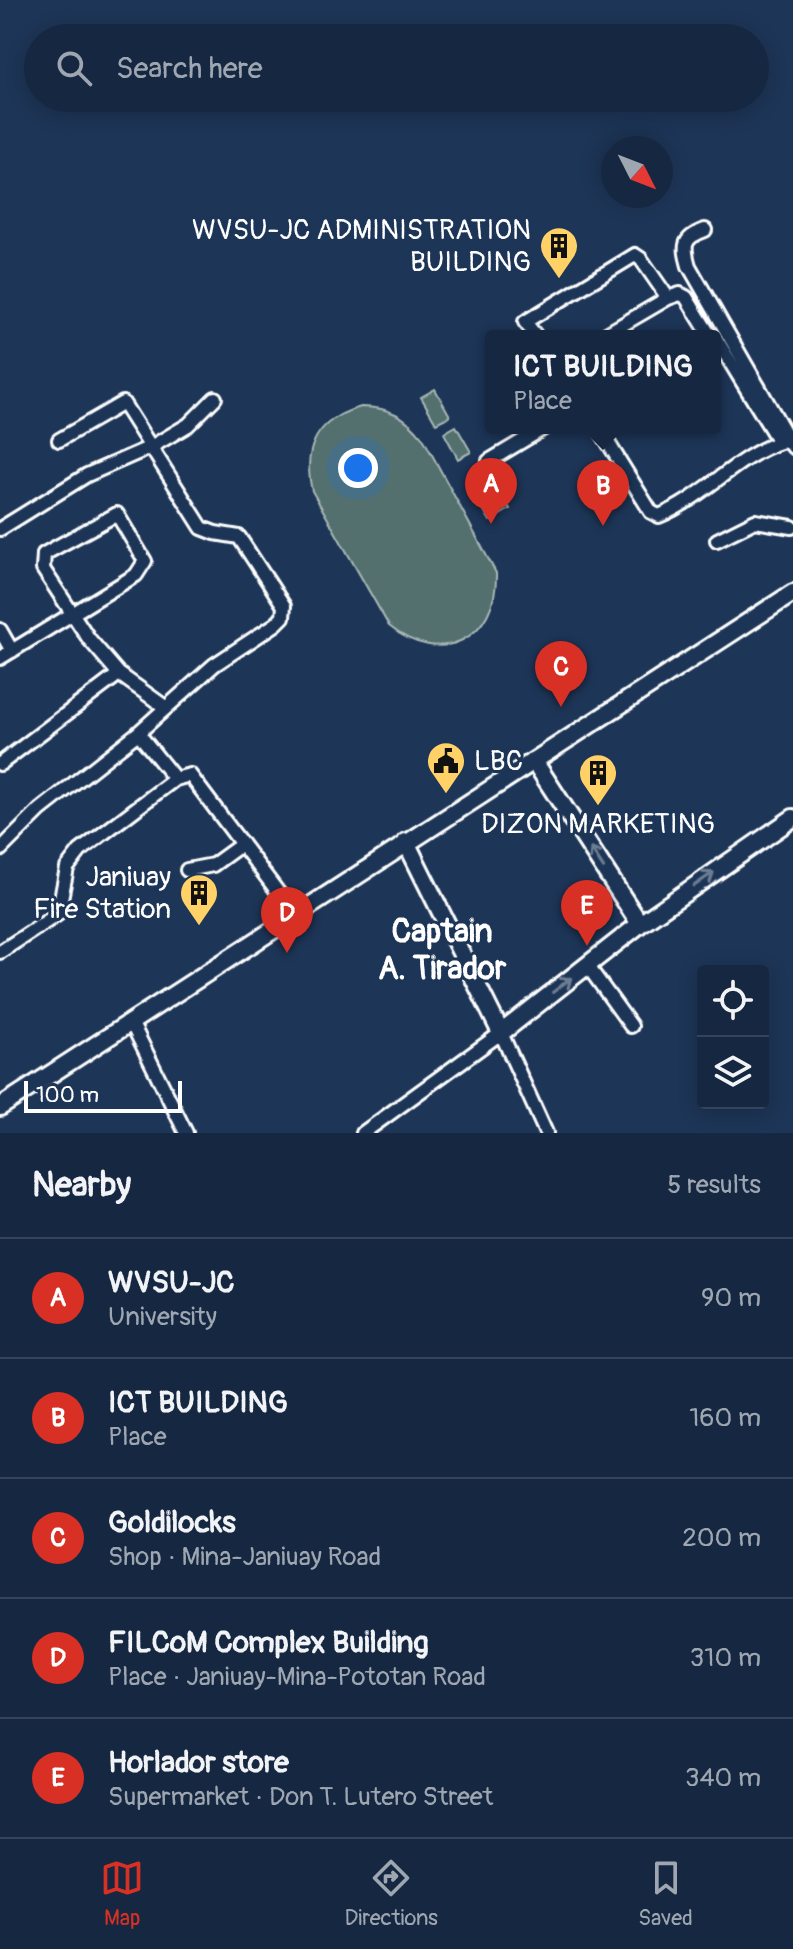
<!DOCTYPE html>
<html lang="en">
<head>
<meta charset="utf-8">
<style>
  :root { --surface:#162841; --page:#1f3048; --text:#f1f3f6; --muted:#9ea6b1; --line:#35445a; --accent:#d93025 }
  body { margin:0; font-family:Pangolin,sans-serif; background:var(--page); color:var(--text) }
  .controls { position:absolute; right:24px; bottom:24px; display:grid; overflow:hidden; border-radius:8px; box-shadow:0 4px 20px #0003 }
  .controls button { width:72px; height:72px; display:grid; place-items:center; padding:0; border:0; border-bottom:2px solid var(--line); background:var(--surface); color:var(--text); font:40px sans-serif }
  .compass { position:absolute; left:601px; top:136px; width:72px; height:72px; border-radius:50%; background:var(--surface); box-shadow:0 4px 20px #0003; rotate:132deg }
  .scale { position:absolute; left:24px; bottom:20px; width:158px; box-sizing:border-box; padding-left:8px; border:4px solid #fff; border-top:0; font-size:22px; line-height:28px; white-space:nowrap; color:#fff; -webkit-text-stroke:6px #1d3557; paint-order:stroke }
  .you { position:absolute; left:358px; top:468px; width:28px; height:28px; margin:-20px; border:6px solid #fff; border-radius:50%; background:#1a73e8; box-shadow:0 0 0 12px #1a73e833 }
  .badge { display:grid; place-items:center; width:52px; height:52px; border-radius:50%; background:var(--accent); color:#fff; font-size:26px; font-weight:700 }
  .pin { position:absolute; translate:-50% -66px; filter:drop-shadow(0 2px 4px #0008) }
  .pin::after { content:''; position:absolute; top:42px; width:28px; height:24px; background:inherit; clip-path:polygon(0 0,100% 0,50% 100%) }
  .popup { position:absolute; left:485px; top:330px; width:236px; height:104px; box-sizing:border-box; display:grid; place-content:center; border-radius:8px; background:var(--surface); filter:drop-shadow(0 2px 6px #0005); font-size:26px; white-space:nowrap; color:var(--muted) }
  .popup b { font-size:30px; color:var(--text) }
  .popup::after { content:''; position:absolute; left:50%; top:100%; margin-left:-16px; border:16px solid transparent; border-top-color:var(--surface) }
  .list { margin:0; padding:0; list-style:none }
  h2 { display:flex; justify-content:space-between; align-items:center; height:104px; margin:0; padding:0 32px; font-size:34px }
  h2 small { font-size:26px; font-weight:400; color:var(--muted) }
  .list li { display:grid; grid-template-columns:52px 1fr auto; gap:24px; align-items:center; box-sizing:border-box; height:120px; padding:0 32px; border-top:2px solid var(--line) }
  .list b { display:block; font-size:30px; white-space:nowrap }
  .list p { margin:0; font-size:26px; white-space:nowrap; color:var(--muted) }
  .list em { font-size:26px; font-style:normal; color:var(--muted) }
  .icon { flex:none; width:44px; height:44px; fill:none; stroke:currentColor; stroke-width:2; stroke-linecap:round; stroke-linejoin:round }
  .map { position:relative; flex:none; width:793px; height:1133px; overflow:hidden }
  .search { position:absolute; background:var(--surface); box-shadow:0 4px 20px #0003; left:24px; right:24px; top:24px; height:88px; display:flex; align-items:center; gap:20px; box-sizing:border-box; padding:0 28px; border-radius:44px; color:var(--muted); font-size:30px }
  .sheet { height:704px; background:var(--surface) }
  nav { display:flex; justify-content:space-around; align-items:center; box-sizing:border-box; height:112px; border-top:2px solid var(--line); background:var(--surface); font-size:22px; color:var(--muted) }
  nav a { display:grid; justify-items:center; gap:4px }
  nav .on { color:var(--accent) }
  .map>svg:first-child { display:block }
</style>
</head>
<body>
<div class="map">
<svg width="793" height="1133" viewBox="0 0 793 1133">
  <rect width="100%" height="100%" fill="#1d3557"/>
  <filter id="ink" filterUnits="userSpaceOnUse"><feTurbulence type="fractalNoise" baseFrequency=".0125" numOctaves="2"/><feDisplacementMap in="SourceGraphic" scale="16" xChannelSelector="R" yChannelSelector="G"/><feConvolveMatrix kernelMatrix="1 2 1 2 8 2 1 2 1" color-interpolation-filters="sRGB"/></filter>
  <g filter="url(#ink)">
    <!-- pitch -->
    <path fill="#53706e" stroke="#a9b8b6" stroke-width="2" d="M435,389L450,416L436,423L421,397Z
      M361,407C389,407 406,416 423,438L496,573C498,639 440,668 389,626L312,491C302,447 317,419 361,407Z
      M456,426L471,452L458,459L444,433Z
      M486,469L510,509L490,521L466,481Z"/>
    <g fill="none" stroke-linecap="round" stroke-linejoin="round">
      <!-- minor casing -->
      <g stroke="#fff" stroke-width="18">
        <path id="minor" d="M705,230C683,238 683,245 689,266L793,447
          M536,336L525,322L635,255L641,259L668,298L680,294L686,297L709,334
          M603,336L668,298
          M715,337L776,437L788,443
          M599,428L651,512L659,516C705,497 736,456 783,441
          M489,461L544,428
          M0,529L87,475L151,447L188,425L215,398
          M717,540L755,521L792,527
          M0,630L12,651
          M0,658L136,575L145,561L117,514L44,554L43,569L89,639L119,674L165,707
          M138,733L175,779
          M0,764L119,674
          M0,850L40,810L138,733L214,665L276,624L283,617L284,606L239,537L215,533L202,528L123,403L59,440
          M187,870L213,865L242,844
          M0,952L58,914L67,868L80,851L175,779L190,775L295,915
          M587,965L631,1026
          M131,1022L186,1133
          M363,1133L501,1033L546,1133"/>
      </g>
      <!-- major casing -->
      <g stroke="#fff" stroke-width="22">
        <path id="major" d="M534,761L640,924
          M406,842L501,1033L640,924L793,818
          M0,1107L793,593"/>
      </g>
      <!-- minor -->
      <use href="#minor" stroke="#1d3557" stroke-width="12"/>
      <!-- major -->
      <use href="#major" stroke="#1d3557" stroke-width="16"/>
    </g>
    <!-- one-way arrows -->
    <defs><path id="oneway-shaft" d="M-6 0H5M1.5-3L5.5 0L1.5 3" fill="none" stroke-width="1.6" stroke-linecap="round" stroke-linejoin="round" transform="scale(2)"/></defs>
    <g stroke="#6c7c92">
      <use href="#oneway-shaft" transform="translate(597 858) rotate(-123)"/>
      <use href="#oneway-shaft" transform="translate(704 879) rotate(-35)"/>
      <use href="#oneway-shaft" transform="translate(562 985) rotate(-38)"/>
    </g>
  </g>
  <!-- icons -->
  <defs>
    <g id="building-pin" transform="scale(2)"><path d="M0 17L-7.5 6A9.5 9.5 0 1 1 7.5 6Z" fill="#ffd166" stroke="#1d3557"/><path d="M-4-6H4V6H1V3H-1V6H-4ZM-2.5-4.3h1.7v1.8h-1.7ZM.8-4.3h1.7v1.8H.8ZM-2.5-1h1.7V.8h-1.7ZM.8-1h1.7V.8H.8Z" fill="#111"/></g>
    <g id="civic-pin" transform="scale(2)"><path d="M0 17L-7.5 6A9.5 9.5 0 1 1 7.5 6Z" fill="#ffd166" stroke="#1d3557"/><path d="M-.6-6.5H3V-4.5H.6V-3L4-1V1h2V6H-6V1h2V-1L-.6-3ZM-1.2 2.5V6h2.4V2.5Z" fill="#111"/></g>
  </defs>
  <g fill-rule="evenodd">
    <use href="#building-pin" x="559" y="246"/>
    <use href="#civic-pin" x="446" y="761"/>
    <use href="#building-pin" x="598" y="773"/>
    <use href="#building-pin" x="199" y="893"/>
  </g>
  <g text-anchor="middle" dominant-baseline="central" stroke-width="6" stroke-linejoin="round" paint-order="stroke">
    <!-- poi labels -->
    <g font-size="28" fill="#fff" stroke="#1d3557" text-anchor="end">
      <text x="531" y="230">WVSU-JC ADMINISTRATION<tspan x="531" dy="32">BUILDING</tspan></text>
      <text x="474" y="761" text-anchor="start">LBC</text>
      <text x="598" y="824" text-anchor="middle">DIZON MARKETING</text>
      <text x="171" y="877">Janiuay<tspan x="171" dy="32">Fire Station</tspan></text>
    </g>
    <!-- quarter labels -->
    <g font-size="32" font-weight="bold" fill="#fff" stroke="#1d3557">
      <text x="442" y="932">Captain<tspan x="442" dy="37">A. Tirador</tspan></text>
    </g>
  </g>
</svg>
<div class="controls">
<button><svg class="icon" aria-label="locate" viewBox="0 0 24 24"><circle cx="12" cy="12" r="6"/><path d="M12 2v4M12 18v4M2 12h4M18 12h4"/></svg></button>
<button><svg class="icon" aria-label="layers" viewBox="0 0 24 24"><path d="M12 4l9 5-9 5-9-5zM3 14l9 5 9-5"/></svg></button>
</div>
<svg class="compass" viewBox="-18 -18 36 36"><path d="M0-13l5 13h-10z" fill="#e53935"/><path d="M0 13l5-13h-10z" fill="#9ea6b1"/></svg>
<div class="scale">100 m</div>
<div class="you"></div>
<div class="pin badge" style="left:491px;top:524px">A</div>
<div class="pin badge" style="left:603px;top:526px">B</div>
<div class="popup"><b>ICT BUILDING</b>Place</div>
<div class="pin badge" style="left:561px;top:707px">C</div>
<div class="pin badge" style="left:287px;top:953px">D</div>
<div class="pin badge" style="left:587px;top:946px">E</div>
<div class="search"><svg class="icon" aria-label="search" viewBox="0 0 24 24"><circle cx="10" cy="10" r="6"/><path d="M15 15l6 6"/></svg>Search here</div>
</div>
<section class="sheet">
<h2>Nearby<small>5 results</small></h2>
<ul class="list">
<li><span class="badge">A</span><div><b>WVSU-JC</b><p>University</p></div><em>90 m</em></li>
<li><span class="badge">B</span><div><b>ICT BUILDING</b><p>Place</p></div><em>160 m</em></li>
<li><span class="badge">C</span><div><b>Goldilocks</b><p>Shop · Mina-Janiuay Road</p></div><em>200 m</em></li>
<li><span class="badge">D</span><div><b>FILCoM Complex Building</b><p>Place · Janiuay-Mina-Pototan Road</p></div><em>310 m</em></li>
<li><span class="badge">E</span><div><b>Horlador store</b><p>Supermarket · Don T. Lutero Street</p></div><em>340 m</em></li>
</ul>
</section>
<nav>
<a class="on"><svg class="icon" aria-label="map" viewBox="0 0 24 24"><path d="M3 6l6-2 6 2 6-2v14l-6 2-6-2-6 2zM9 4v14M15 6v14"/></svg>Map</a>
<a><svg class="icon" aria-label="directions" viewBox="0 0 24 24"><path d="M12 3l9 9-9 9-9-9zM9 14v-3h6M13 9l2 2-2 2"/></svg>Directions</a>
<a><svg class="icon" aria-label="saved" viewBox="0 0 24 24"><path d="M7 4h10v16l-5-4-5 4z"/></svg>Saved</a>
</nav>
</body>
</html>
